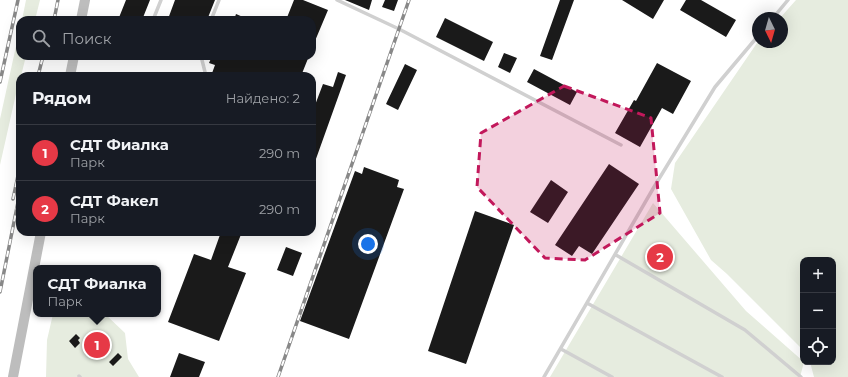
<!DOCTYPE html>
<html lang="ru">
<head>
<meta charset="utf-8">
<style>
  :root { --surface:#171b24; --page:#242831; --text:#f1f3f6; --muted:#9ea1a6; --line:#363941; --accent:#e63946 }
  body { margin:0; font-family:Montserrat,sans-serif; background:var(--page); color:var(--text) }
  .controls { position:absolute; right:12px; bottom:12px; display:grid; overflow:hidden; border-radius:8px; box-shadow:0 4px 16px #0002 }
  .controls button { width:36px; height:36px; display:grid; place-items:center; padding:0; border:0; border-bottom:1px solid var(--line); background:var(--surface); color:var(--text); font:20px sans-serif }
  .compass { position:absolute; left:752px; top:12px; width:36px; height:36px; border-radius:50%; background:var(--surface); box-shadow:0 4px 16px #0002; rotate:175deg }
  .you { position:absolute; left:368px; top:244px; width:14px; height:14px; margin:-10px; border:3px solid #fff; border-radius:50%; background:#1a73e8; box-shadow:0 0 0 6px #1a73e833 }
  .badge { display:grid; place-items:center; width:26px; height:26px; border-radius:50%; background:var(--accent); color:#fff; font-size:13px; font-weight:700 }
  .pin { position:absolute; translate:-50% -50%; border:2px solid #fff; box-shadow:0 1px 4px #0006 }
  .popup { position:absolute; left:33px; top:265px; width:128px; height:52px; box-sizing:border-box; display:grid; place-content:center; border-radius:8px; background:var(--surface); filter:drop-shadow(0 1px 3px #0005); font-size:13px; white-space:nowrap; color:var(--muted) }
  .popup b { font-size:15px; color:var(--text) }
  .popup::after { content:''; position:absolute; left:50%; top:100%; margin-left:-8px; border:8px solid transparent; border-top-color:var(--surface) }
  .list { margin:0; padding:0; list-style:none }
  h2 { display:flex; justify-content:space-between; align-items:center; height:52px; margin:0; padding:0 16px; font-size:17px }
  h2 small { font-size:13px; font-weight:400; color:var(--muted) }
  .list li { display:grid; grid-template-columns:26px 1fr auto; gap:12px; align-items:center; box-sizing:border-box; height:56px; padding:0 16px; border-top:1px solid var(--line) }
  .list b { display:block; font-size:15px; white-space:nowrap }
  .list p { margin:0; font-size:13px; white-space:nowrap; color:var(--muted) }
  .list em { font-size:13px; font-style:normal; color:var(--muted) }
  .icon { flex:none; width:22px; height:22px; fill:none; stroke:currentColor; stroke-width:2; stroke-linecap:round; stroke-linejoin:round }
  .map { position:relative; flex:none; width:848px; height:377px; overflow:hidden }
  .search { position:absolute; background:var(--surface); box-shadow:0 4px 16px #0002; left:16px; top:16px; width:300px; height:44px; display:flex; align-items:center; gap:10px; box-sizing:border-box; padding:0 14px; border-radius:12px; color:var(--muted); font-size:15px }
  .panel { position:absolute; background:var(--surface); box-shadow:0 4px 16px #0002; left:16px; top:72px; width:300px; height:164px; border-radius:12px }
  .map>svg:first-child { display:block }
</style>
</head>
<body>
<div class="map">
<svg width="848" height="377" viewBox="0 0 848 377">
  <rect width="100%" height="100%" fill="#fff"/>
  <!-- green -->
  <path fill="#e6ecdf" d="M26,0H40L35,20H22Z
    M796,0H848V377H814L810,362H833V260H803V350L727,274L711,260L671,189L675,163L757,43L782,42V18H780Z
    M20,28V56H26L21,76H20L0,165V119Z
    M653,203L746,311L804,362L800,377H550Z
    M53,314H79V317L80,314H105L125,333L128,359L139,377H46L47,340Z"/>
  <!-- building -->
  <path fill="#1a1a1a" d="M126,0H150L142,20H118Z
    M175,0H215L207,20H171L168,19Z
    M294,0H303L328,10L312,48V20H286Z
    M345,0H372L369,10Z
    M385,0H398L394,11L382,7Z
    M560,0H574L552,60L540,56Z
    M622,0H664L653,19Z
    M686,0H701L736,20L726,37L680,10Z
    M236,14L250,20H234Z
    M445,18L493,42L484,61L436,37Z
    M504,53L517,58L510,73L498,67Z
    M212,56H309L301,76H211L215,65L209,63Z
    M657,63L691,81L673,114L662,108L640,147L615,133L634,100L636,101Z
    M405,64L417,70L398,110L386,104Z
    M534,69L577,92L570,105L527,82Z
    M338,72L346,75L312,170V113L323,84L333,87Z
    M609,164L639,184L592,254L579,246L572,256L555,245Z
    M364,167L399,180L397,187L404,189L349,339L300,321L355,171L362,174Z
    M551,180L568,192L548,223L530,212Z
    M475,211L514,225L466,364L428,351Z
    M221,232H242L228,267L246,273L219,341L168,322L194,254L211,260Z
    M286,247L302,253L293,276L277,270Z
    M76,334L80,338L78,340L80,343L75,348L69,341Z
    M118,353L122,357L113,366L109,362Z
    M179,353L205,362L199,377H170Z"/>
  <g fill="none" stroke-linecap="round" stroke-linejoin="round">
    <!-- lane -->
    <path stroke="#d0d0d0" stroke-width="3.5" d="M337,0L399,29L621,145
      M773,18L788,0
      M153,20L161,0
      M211,20L219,0
      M201,56L206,76
      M616,255L745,330L801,377
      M587,303L722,377
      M561,349L612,377
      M79,376L80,377
      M544,377L654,187L715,87L758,36"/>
    <!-- secondary -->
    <path stroke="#bdbdbd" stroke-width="10" d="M81,20L85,0
      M70,76L74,56
      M13,377L41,232"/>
    <!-- rail casing -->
    <g stroke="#888" stroke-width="3.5">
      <path id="rail" d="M54,20L58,0
        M38,76L43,56
        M0,82L18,0
        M13,199L20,166
        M0,292L20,192
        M278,377L409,0"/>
    </g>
    <!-- rail -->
    <use href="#rail" stroke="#fff" stroke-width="2" stroke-dasharray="6" stroke-linecap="butt"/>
  </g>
  <!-- marked area -->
  <path fill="#c2185b" fill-opacity="0.2" stroke="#c2185b" stroke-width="3" stroke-dasharray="8 5" stroke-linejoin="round" d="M564,86L651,118L660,213L585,260L545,258L477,187L481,133Z"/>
</svg>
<div class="controls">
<button>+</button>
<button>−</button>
<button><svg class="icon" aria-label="locate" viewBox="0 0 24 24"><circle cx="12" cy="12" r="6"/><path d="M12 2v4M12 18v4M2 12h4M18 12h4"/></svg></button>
</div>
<svg class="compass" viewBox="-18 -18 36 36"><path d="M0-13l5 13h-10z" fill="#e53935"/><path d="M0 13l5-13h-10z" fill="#9ea1a6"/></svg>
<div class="you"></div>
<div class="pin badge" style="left:97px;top:345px">1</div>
<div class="popup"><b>СДТ Фиалка</b>Парк</div>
<div class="pin badge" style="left:660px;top:257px">2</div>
<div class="search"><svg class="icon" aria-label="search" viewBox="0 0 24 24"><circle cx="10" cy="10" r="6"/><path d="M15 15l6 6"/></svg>Поиск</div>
<section class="panel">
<h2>Рядом<small>Найдено: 2</small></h2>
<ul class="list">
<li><span class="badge">1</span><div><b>СДТ Фиалка</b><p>Парк</p></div><em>290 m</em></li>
<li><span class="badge">2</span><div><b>СДТ Факел</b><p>Парк</p></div><em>290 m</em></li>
</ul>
</section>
</div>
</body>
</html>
